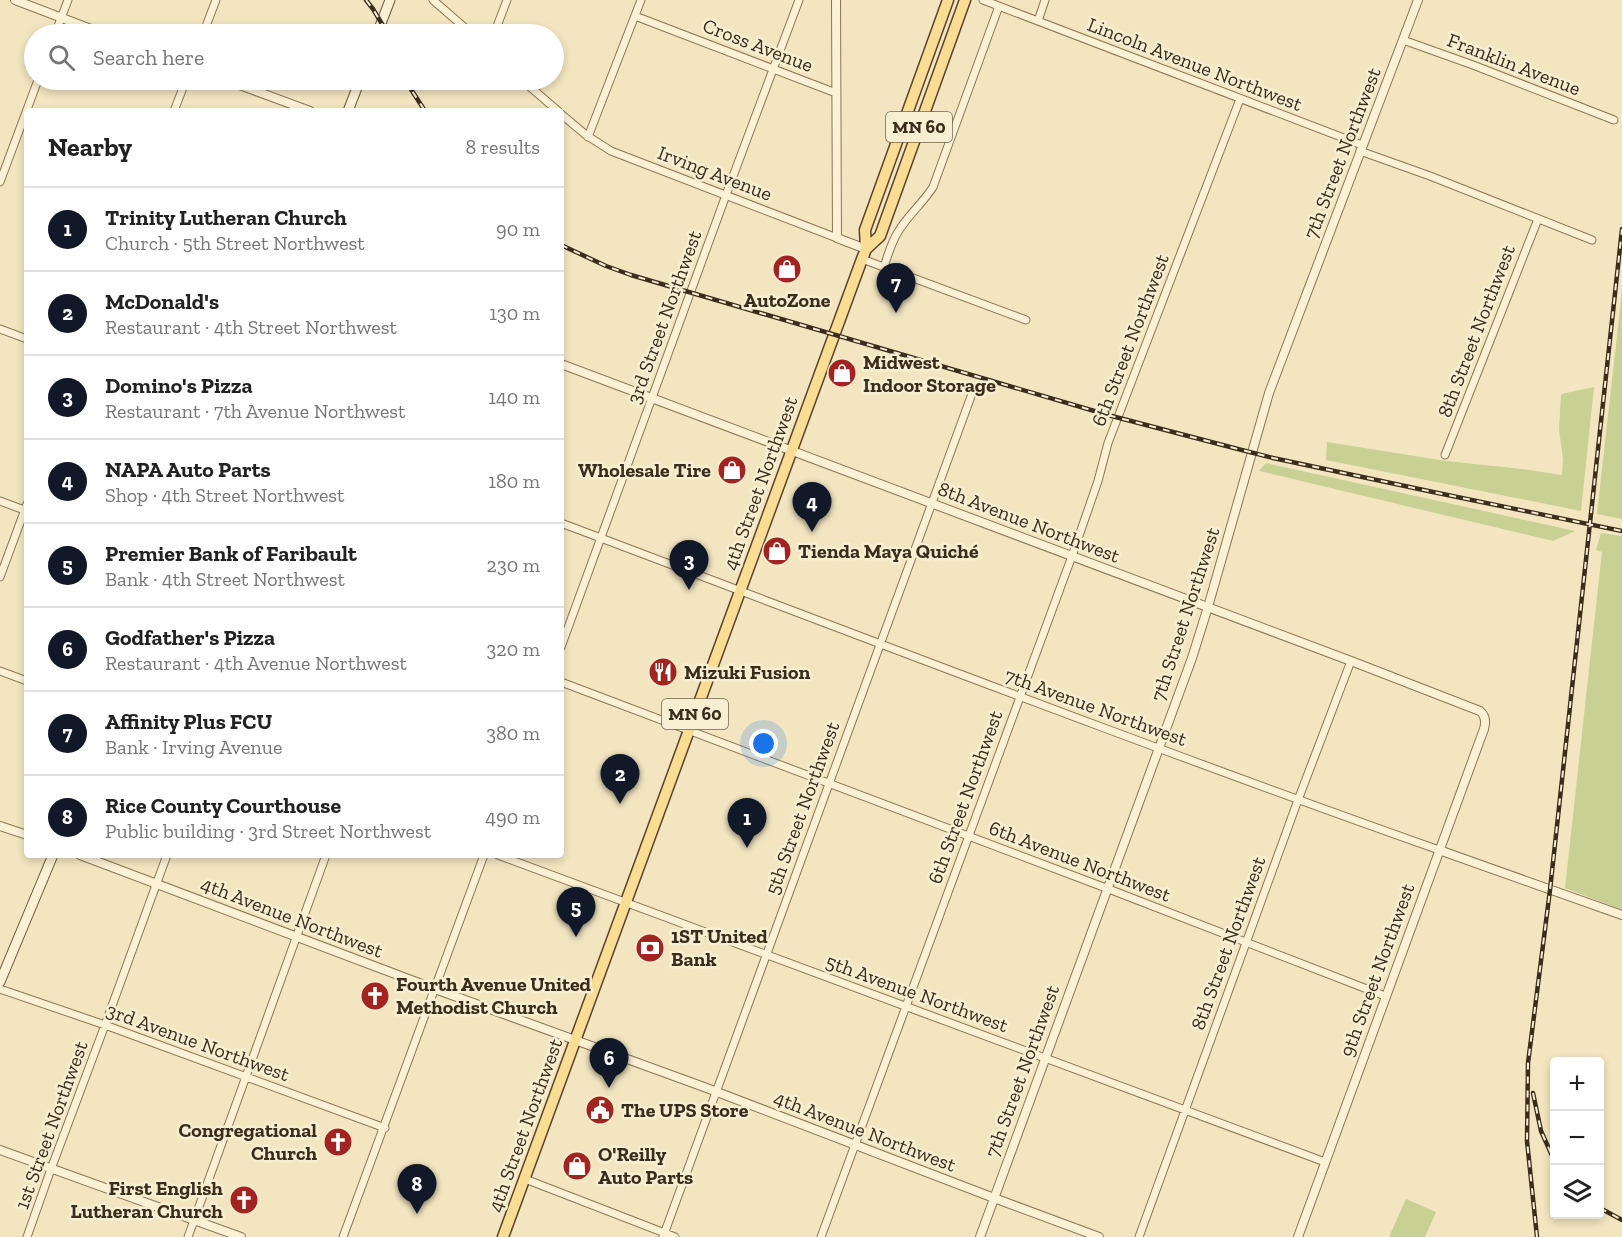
<!DOCTYPE html>
<html lang="en">
<head>
<meta charset="utf-8">
<style>
  :root { --surface:#fff; --page:#f6f6f6; --text:#222; --muted:#767676; --line:#e0e0e0; --accent:#111827 }
  body { margin:0; font-family:"Zilla Slab",serif; background:var(--page); color:var(--text) }
  .controls { position:absolute; right:18px; bottom:18px; display:grid; overflow:hidden; border-radius:6px; box-shadow:0 3px 9px #0003 }
  .controls button { width:54px; height:54px; display:grid; place-items:center; padding:0; border:0; border-bottom:2px solid var(--line); background:var(--surface); color:var(--text); font:30px sans-serif }
  .you { position:absolute; left:764px; top:744px; width:21px; height:21px; margin:-15px; border:4px solid #fff; border-radius:50%; background:#1a73e8; box-shadow:0 0 0 9px #1a73e833 }
  .badge { display:grid; place-items:center; width:39px; height:39px; border-radius:50%; background:var(--accent); color:#fff; font-size:20px; font-weight:700 }
  .pin { position:absolute; translate:-50% -50px; filter:drop-shadow(0 2px 3px #0008) }
  .pin::after { content:''; position:absolute; top:32px; width:21px; height:18px; background:inherit; clip-path:polygon(0 0,100% 0,50% 100%) }
  .list { margin:0; padding:0; list-style:none }
  h2 { display:flex; justify-content:space-between; align-items:center; height:78px; margin:0; padding:0 24px; font-size:26px }
  h2 small { font-size:20px; font-weight:400; color:var(--muted) }
  .list li { display:grid; grid-template-columns:39px 1fr auto; gap:18px; align-items:center; box-sizing:border-box; height:84px; padding:0 24px; border-top:2px solid var(--line) }
  .list b { display:block; font-size:22px; white-space:nowrap }
  .list p { margin:0; font-size:20px; white-space:nowrap; color:var(--muted) }
  .list em { font-size:20px; font-style:normal; color:var(--muted) }
  .icon { flex:none; width:33px; height:33px; fill:none; stroke:currentColor; stroke-width:2; stroke-linecap:round; stroke-linejoin:round }
  .map { position:relative; flex:none; width:1622px; height:1237px; overflow:hidden }
  .search { position:absolute; background:var(--surface); box-shadow:0 3px 9px #0003; left:24px; top:24px; width:540px; height:66px; display:flex; align-items:center; gap:15px; box-sizing:border-box; padding:0 21px; border-radius:33px; color:var(--muted); font-size:22px }
  .panel { position:absolute; background:var(--surface); box-shadow:0 3px 9px #0003; left:24px; top:108px; width:540px; height:750px; border-radius:6px }
  .map>svg:first-child { display:block }
</style>
</head>
<body>
<div class="map">
<svg width="1622" height="1237" viewBox="0 0 1622 1237">
  <rect width="100%" height="100%" fill="#f2e5c0"/>
  <!-- green -->
  <path fill="#c8d193" d="M1622,291V519L1597,514Z
    M1594,387L1581,511L1326,460L1327,442L1446,461L1522,469L1562,475L1563,459L1559,430L1561,394Z
    M1266,463L1575,531L1553,541L1259,471Z
    M1601,533L1622,536V910L1565,888L1602,552L1596,550Z
    M1406,1199L1436,1212L1425,1237H1389Z"/>
  <g fill="none" stroke-linecap="round" stroke-linejoin="round">
    <!-- minor casing -->
    <g stroke="#8d7556" stroke-width="9">
      <path id="minor" d="M433,0L472,34
        M983,0L1362,145
        M635,16L836,93
        M1038,21L1045,0
        M55,34L68,0
        M203,34L216,0
        M494,34L507,0
        M1403,40L1473,65L1614,120
        M522,80L558,111
        M174,111L186,80
        M561,114L586,135L611,151L837,238
        M588,137L641,0
        M1360,151L1430,176L1592,240
        M0,182L38,80
        M862,259L1026,320
        M884,267C888,255 891,243 898,232C908,215 923,203 933,187L999,6
        M0,329L27,339
        M1445,455L1538,219
        M0,501L27,511
        M561,523C853,633 1145,746 1439,850
        M0,577L27,504
        M561,647L726,195L799,0
        M0,671L27,681
        M561,682L1106,888L1385,996
        M498,855L1325,1162
        M0,989L105,1025L385,1128
        M525,1179L675,1237
        M27,1237L51,1169L105,1025L167,855
        M188,1237L326,855
        M343,1237L484,855
        M663,1237L973,391
        M821,1237L1072,556L1098,481L1108,443L1240,99
        M1139,1237L1298,800L1351,661"/>
    </g>
    <!-- tertiary casing -->
    <g stroke="#8d7556" stroke-width="10">
      <path id="tertiary" d="M15,0L104,34
        M836,0L837,238L866,249
        M226,80L310,111
        M561,364L1351,661L1480,711C1486,716 1486,722 1484,729L1298,1237
        M0,826L27,835
        M1439,850L1622,915
        M80,855L435,989L704,1087L994,1198L1099,1237
        M0,1150L241,1237
        M980,1237L1192,658L1208,607L1269,393L1418,0"/>
    </g>
    <!-- secondary casing -->
    <g stroke="#6e563a" stroke-width="11">
      <path id="secondary" d="M377,34L390,0
        M348,111L360,80
        M0,982L53,855"/>
    </g>
    <!-- primary casing -->
    <g stroke="#5a432b" stroke-width="13">
      <path id="primary" d="M866,249L880,236L965,0
        M503,1237L862,259L866,249L865,230L948,0"/>
    </g>
    <!-- minor -->
    <use href="#minor" stroke="#fcf1d4" stroke-width="7"/>
    <!-- tertiary -->
    <use href="#tertiary" stroke="#fcf1d4" stroke-width="8"/>
    <!-- secondary -->
    <use href="#secondary" stroke="#fcf1d4" stroke-width="9"/>
    <!-- primary -->
    <use href="#primary" stroke="#f9dd95" stroke-width="10"/>
    <!-- rail casing -->
    <g stroke="#3b2c1c" stroke-width="4.5">
      <path id="rail" d="M366,0L373,9L388,34
        M405,80L425,111
        M416,80L418,82
        M561,245L606,266L631,275L1108,415L1234,448L1273,458L1433,492L1622,531
        M1533,1093L1541,1131L1554,1160
        M1600,1208L1622,1220
        M1537,1237L1527,1141L1528,1063L1550,890L1622,229"/>
    </g>
    <!-- rail -->
    <use href="#rail" stroke="#f8eed1" stroke-width="2" stroke-dasharray="7" stroke-linecap="butt"/>
  </g>
  <!-- icons -->
  <defs>
    <g id="shop-disc" transform="scale(1.5)"><circle r="9.5" fill="#a12421" stroke="#f8eed1"/><path d="M-5-2.5h2.3a2.7 3.5 0 0 1 5.4 0H5L5.5 6h-11ZM-1.5-2.5h3a1.5 2.3 0 0 0-3 0Z" fill="#fff"/></g>
    <g id="restaurant-disc" transform="scale(1.5)"><circle r="9.5" fill="#a12421" stroke="#f8eed1"/><path d="M-5-6h1v4h1v-4h1v4h1v-4h1v5L-1.5 .5V6h-2V.5L-5-1ZM5-6V6H3V1.5H1.5Q1.5-4 5-6Z" fill="#fff"/></g>
    <g id="bank-disc" transform="scale(1.5)"><circle r="9.5" fill="#a12421" stroke="#f8eed1"/><path d="M-6-4H6V4H-6ZM0-2.3a2.3 2.3 0 1 0 0 4.6a2.3 2.3 0 1 0 0-4.6Z" fill="#fff"/></g>
    <g id="church-disc" transform="scale(1.5)"><circle r="9.5" fill="#a12421" stroke="#f8eed1"/><path d="M-1.2-6h2.4v3.5h3.3v2.4h-3.3V6h-2.4V-.1h-3.3v-2.4h3.3Z" fill="#fff"/></g>
    <g id="civic-disc" transform="scale(1.5)"><circle r="9.5" fill="#a12421" stroke="#f8eed1"/><path d="M-.6-6.5H3V-4.5H.6V-3L4-1V1h2V6H-6V1h2V-1L-.6-3ZM-1.2 2.5V6h2.4V2.5Z" fill="#fff"/></g>
  </defs>
  <g fill-rule="evenodd">
    <use href="#shop-disc" x="787" y="269"/>
    <use href="#shop-disc" x="842" y="373"/>
    <use href="#shop-disc" x="732" y="470"/>
    <use href="#shop-disc" x="777" y="551"/>
    <use href="#restaurant-disc" x="663" y="672"/>
    <use href="#bank-disc" x="650" y="948"/>
    <use href="#church-disc" x="375" y="996"/>
    <use href="#civic-disc" x="600" y="1110"/>
    <use href="#church-disc" x="338" y="1142"/>
    <use href="#shop-disc" x="577" y="1166"/>
    <use href="#church-disc" x="244" y="1200"/>
  </g>
  <g text-anchor="middle" dominant-baseline="central" stroke-width="5" stroke-linejoin="round" paint-order="stroke">
    <!-- shield labels -->
    <g fill="#f8eed1" stroke="#746652" stroke-width="1.5">
      <rect x="886" y="112" width="66" height="30" rx="4.5"/>
      <rect x="662" y="699" width="66" height="30" rx="4.5"/>
    </g>
    <g font-size="18" font-weight="bold" fill="#3b2c1c">
      <text x="919" y="127">MN 60</text>
      <text x="695" y="714">MN 60</text>
    </g>
    <!-- street labels -->
    <g font-size="20" fill="#3b2c1c" stroke="#f8eed1">
      <text transform="translate(758 45) rotate(21)">Cross Avenue</text>
      <text transform="translate(1195 64) rotate(21)">Lincoln Avenue Northwest</text>
      <text transform="translate(1514 64) rotate(21)">Franklin Avenue</text>
      <text transform="translate(1342 153) rotate(-69)">7th Street Northwest</text>
      <text transform="translate(715 173) rotate(21)">Irving Avenue</text>
      <text transform="translate(664 317) rotate(-70)">3rd Street Northwest</text>
      <text transform="translate(1476 331) rotate(-69)">8th Street Northwest</text>
      <text transform="translate(1130 340) rotate(-69)">6th Street Northwest</text>
      <text transform="translate(760 483) rotate(-70)">4th Street Northwest</text>
      <text transform="translate(1029 522) rotate(21)">8th Avenue Northwest</text>
      <text transform="translate(1185 614) rotate(-72)">7th Street Northwest</text>
      <text transform="translate(1096 707) rotate(20)">7th Avenue Northwest</text>
      <text transform="translate(965 797) rotate(-70)">6th Street Northwest</text>
      <text transform="translate(802 808) rotate(-70)">5th Street Northwest</text>
      <text transform="translate(1080 861) rotate(21)">6th Avenue Northwest</text>
      <text transform="translate(292 917) rotate(21)">4th Avenue Northwest</text>
      <text transform="translate(1228 943) rotate(-70)">8th Street Northwest</text>
      <text transform="translate(1377 970) rotate(-70)">9th Street Northwest</text>
      <text transform="translate(917 993) rotate(20)">5th Avenue Northwest</text>
      <text transform="translate(198 1042) rotate(20)">3rd Avenue Northwest</text>
      <text transform="translate(1022 1071) rotate(-70)">7th Street Northwest</text>
      <text transform="translate(51 1125) rotate(-70)">1st Street Northwest</text>
      <text transform="translate(525 1125) rotate(-70)">4th Street Northwest</text>
      <text transform="translate(865 1131) rotate(21)">4th Avenue Northwest</text>
    </g>
    <!-- poi labels -->
    <g font-size="20" font-weight="bold" fill="#3b2c1c" stroke="#f8eed1" text-anchor="start">
      <text x="787" y="300" text-anchor="middle">AutoZone</text>
      <text x="863" y="362">Midwest<tspan x="863" dy="23">Indoor Storage</tspan></text>
      <text x="711" y="470" text-anchor="end">Wholesale Tire</text>
      <text x="798" y="551">Tienda Maya Quiché</text>
      <text x="684" y="672">Mizuki Fusion</text>
      <text x="671" y="936">1ST United<tspan x="671" dy="23">Bank</tspan></text>
      <text x="396" y="984">Fourth Avenue United<tspan x="396" dy="23">Methodist Church</tspan></text>
      <text x="621" y="1110">The UPS Store</text>
      <text x="317" y="1130" text-anchor="end">Congregational<tspan x="317" dy="23">Church</tspan></text>
      <text x="598" y="1154">O'Reilly<tspan x="598" dy="23">Auto Parts</tspan></text>
      <text x="223" y="1188" text-anchor="end">First English<tspan x="223" dy="23">Lutheran Church</tspan></text>
    </g>
  </g>
</svg>
<div class="controls">
<button>+</button>
<button>−</button>
<button><svg class="icon" aria-label="layers" viewBox="0 0 24 24"><path d="M12 4l9 5-9 5-9-5zM3 14l9 5 9-5"/></svg></button>
</div>
<div class="you"></div>
<div class="pin badge" style="left:747px;top:848px">1</div>
<div class="pin badge" style="left:620px;top:804px">2</div>
<div class="pin badge" style="left:689px;top:590px">3</div>
<div class="pin badge" style="left:812px;top:532px">4</div>
<div class="pin badge" style="left:576px;top:937px">5</div>
<div class="pin badge" style="left:609px;top:1088px">6</div>
<div class="pin badge" style="left:896px;top:313px">7</div>
<div class="pin badge" style="left:417px;top:1214px">8</div>
<div class="search"><svg class="icon" aria-label="search" viewBox="0 0 24 24"><circle cx="10" cy="10" r="6"/><path d="M15 15l6 6"/></svg>Search here</div>
<section class="panel">
<h2>Nearby<small>8 results</small></h2>
<ul class="list">
<li><span class="badge">1</span><div><b>Trinity Lutheran Church</b><p>Church · 5th Street Northwest</p></div><em>90 m</em></li>
<li><span class="badge">2</span><div><b>McDonald's</b><p>Restaurant · 4th Street Northwest</p></div><em>130 m</em></li>
<li><span class="badge">3</span><div><b>Domino's Pizza</b><p>Restaurant · 7th Avenue Northwest</p></div><em>140 m</em></li>
<li><span class="badge">4</span><div><b>NAPA Auto Parts</b><p>Shop · 4th Street Northwest</p></div><em>180 m</em></li>
<li><span class="badge">5</span><div><b>Premier Bank of Faribault</b><p>Bank · 4th Street Northwest</p></div><em>230 m</em></li>
<li><span class="badge">6</span><div><b>Godfather's Pizza</b><p>Restaurant · 4th Avenue Northwest</p></div><em>320 m</em></li>
<li><span class="badge">7</span><div><b>Affinity Plus FCU</b><p>Bank · Irving Avenue</p></div><em>380 m</em></li>
<li><span class="badge">8</span><div><b>Rice County Courthouse</b><p>Public building · 3rd Street Northwest</p></div><em>490 m</em></li>
</ul>
</section>
</div>
</body>
</html>
